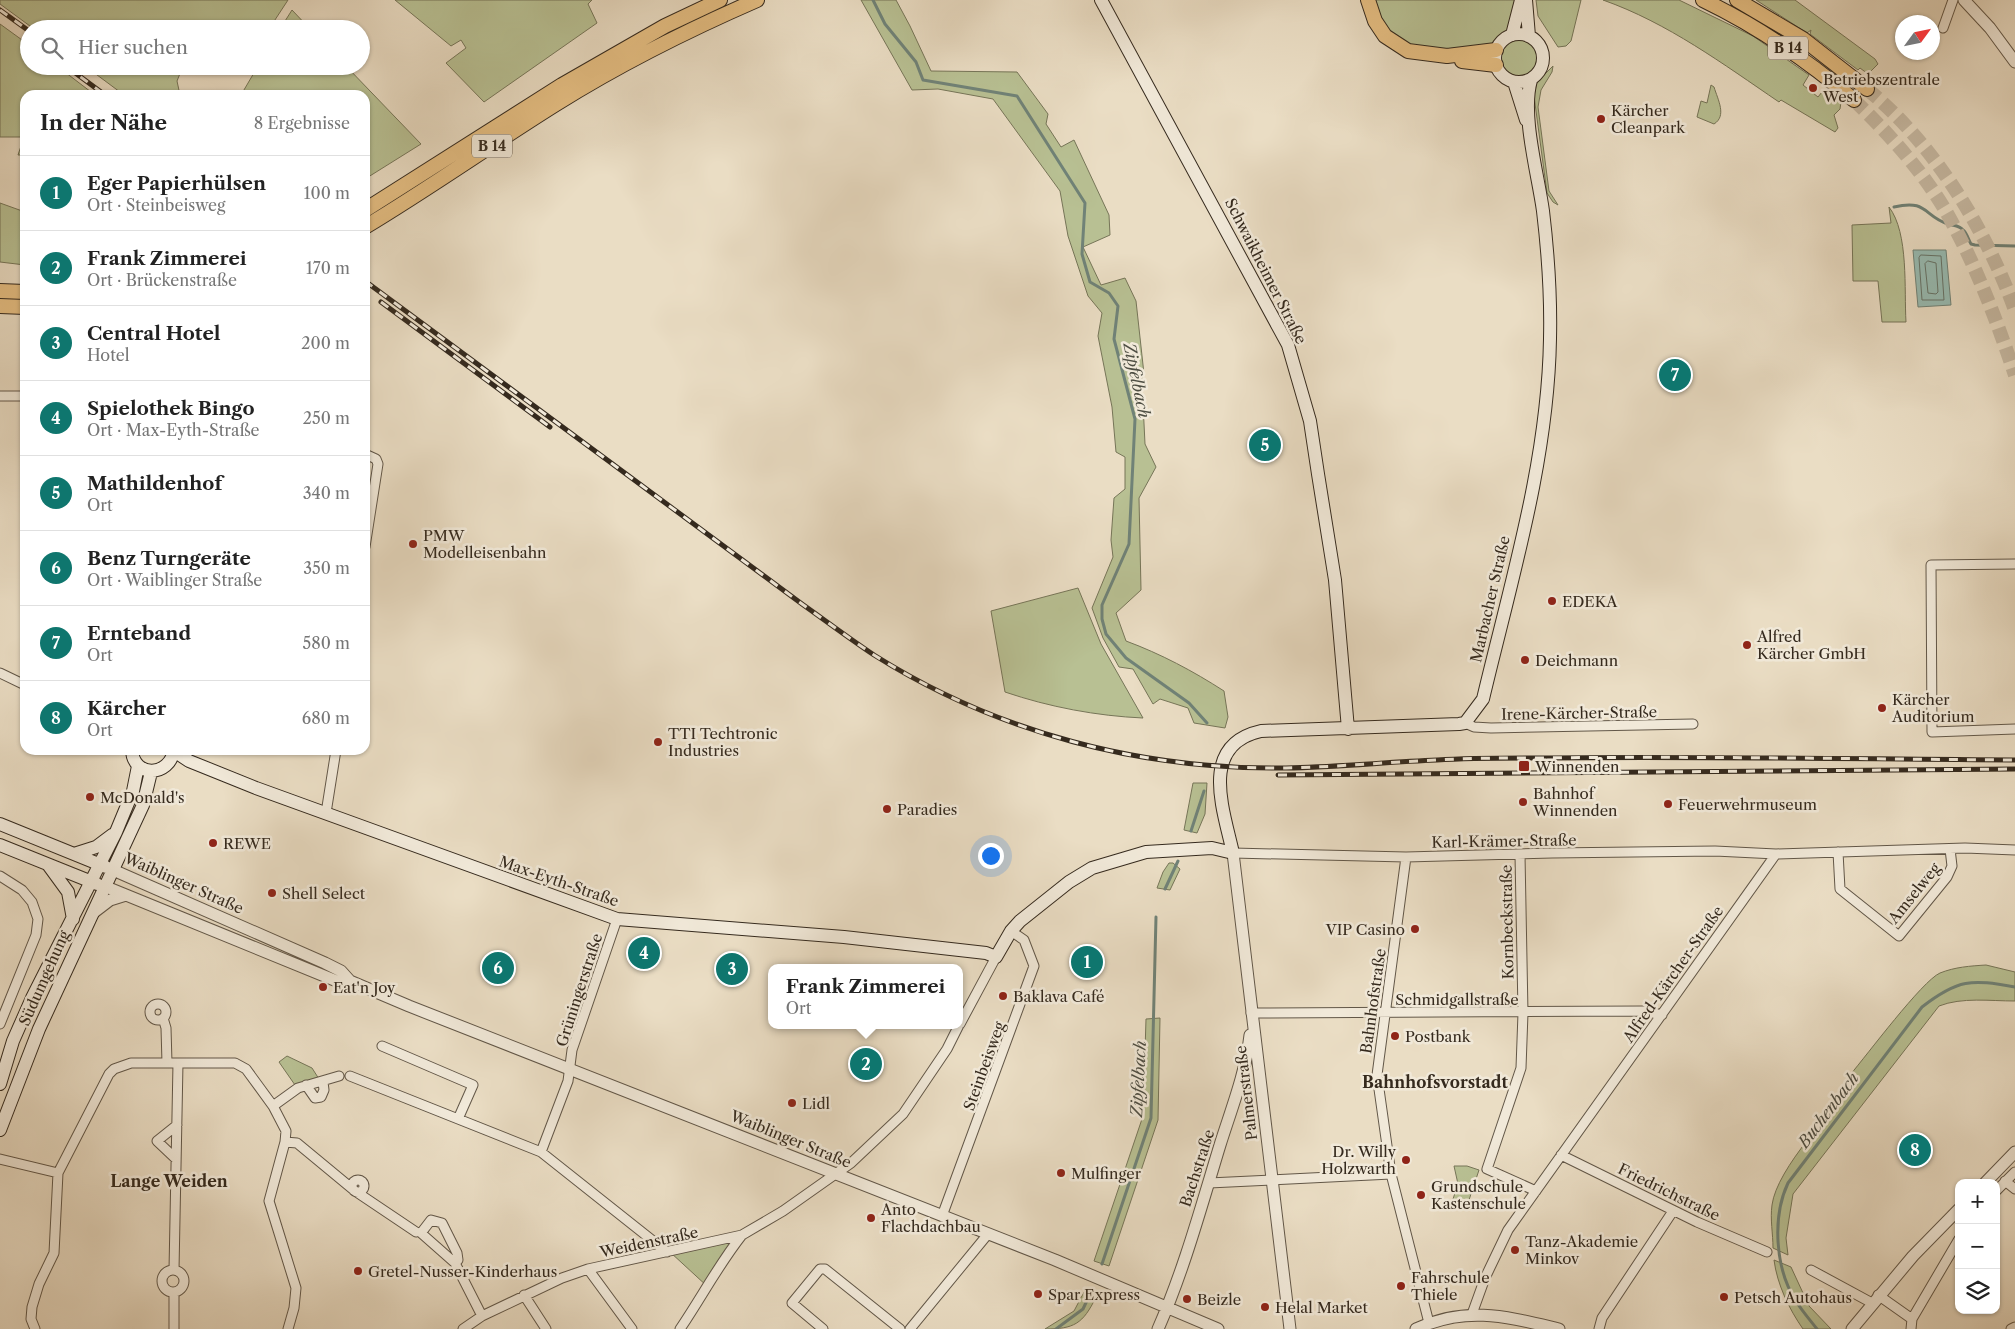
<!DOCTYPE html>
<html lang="de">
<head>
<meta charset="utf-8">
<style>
  :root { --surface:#fff; --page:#f6f6f6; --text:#222; --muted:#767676; --line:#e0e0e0; --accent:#0f766e }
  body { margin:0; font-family:"Libre Caslon Text",serif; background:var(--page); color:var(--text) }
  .controls { position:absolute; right:15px; bottom:15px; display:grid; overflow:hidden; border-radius:10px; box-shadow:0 1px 4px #0004 }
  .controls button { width:45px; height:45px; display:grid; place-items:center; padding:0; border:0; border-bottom:1px solid var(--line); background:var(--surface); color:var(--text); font:25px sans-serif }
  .compass { position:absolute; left:1895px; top:15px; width:45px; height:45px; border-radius:50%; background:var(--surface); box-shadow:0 1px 4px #0004; rotate:57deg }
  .you { position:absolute; left:990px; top:855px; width:18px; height:18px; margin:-12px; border:4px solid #fff; border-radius:50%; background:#1a73e8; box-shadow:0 0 0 8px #1a73e833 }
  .badge { display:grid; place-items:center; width:32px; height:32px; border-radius:50%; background:var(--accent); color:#fff; font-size:16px; font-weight:700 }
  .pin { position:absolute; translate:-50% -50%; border:2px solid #fff; box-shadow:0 1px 5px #0006 }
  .popup { position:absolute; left:768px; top:964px; width:195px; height:65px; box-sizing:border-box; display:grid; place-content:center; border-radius:10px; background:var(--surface); filter:drop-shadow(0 1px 4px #0005); font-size:16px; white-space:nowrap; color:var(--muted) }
  .popup b { font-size:19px; color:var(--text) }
  .popup::after { content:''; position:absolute; left:50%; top:100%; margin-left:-10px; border:10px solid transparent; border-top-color:var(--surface) }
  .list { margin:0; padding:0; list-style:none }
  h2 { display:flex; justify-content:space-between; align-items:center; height:65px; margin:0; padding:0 20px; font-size:21px }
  h2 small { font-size:16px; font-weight:400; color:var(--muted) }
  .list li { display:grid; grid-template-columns:32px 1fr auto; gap:15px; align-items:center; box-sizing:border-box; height:75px; padding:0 20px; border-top:1px solid var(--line) }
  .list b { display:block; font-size:19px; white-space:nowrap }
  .list p { margin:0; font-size:16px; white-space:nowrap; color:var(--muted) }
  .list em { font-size:16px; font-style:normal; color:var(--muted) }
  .icon { flex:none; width:28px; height:28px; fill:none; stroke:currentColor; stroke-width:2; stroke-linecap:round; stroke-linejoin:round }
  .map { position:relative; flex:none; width:2015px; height:1329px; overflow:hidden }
  .search { position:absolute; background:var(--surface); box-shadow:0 1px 4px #0004; left:20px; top:20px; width:350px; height:55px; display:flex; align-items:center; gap:12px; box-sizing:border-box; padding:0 18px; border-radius:28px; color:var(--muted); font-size:19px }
  .panel { position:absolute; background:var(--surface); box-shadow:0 1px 4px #0004; left:20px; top:90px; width:350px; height:665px; border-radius:15px }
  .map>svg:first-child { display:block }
</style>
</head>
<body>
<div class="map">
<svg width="2015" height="1329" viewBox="0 0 2015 1329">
  <rect width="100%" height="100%" fill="#eaddc4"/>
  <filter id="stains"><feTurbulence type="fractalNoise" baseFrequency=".004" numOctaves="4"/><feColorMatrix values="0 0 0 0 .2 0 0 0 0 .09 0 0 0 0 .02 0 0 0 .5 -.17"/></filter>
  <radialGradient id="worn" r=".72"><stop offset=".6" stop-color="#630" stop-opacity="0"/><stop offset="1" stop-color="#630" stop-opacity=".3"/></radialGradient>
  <!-- green -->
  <path fill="#b8c093" stroke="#767558" d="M0,0H288L269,29H34L0,4Z
    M395,0H592L588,4L597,23L484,102L446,63L466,48L461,40L451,46Z
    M861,0H896L910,26L931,71L1017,72L1048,114L1046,124L1061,147L1074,140L1109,215L1110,235L1083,247L1101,285L1125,278L1136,301L1144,374L1134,396L1143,403L1145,444L1156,467L1139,498L1141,590L1116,613L1126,641C1161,654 1193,671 1224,691L1228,717L1225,728L1194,723L1188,708L1160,699L1153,704L1133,669L1119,667L1103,638L1092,608L1113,557L1111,540L1114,498L1125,489V457L1116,452L1112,407L1098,336L1102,313L1088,296L1068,236L1060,191L993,99L938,89L912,90Z
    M1375,0H1516L1507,31L1491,45L1434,50L1409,45L1391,33L1382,21Z
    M1536,0H1581L1571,41L1566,46L1558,47L1538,16Z
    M1603,0H1679L1753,36L1809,75L1803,85L1818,97L1822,92L1841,102L1840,109L1834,115L1838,128L1835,132L1781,100L1779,102C1723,64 1668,23 1603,0Z
    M1756,0H1795L1875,59L1878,64L1868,74L1860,68L1858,70L1810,34L1811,30L1807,33Z
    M292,10L310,29H280Z
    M0,24L29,45V66H57L95,95H25V155H18L24,137H0Z
    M1500 58a19 19 0 1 1 38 0a19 19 0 1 1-38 0Z
    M85,66H183L177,81L180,95H124Z
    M258,66H346L421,144L365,179V95H241Z
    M1553,66L1552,72L1541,90L1538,107L1549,191L1558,205L1553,202L1547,193L1534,96L1537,82Z
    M1711,85L1714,87C1718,100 1727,116 1714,124L1697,117L1701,101L1707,103Z
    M0,203L25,212V265L0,262Z
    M1889,207C1909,233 1904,290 1906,322H1882L1878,281H1853L1852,225L1891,223Z
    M1078,588L1101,644L1143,718C1097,716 1049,707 1005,692L991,611Z
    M1193,783H1207L1205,814L1197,833L1184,830Z
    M1169,863H1173L1180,869L1170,890L1157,888L1163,872Z
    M1986,965L2015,972V1001C1990,1001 1962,997 1939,1006L1793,1194L1786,1238L1788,1255L1773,1248C1773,1234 1770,1219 1772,1205C1777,1168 1833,1110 1858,1081L1850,1075C1867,1055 1922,981 1940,973C1955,967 1970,966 1986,965Z
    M1160,1018L1158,1120L1109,1266L1094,1261L1143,1116L1146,1019Z
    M287,1056L312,1068L319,1079L295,1085L279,1062Z
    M1454,1166H1467L1479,1170L1467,1206L1452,1202L1458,1184Z
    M742,1235L708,1287L670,1252Z
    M1774,1260L1791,1267L1809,1306L1831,1329H1803C1789,1309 1777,1284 1774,1260Z
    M1084,1292L1096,1297C1083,1324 1074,1329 1045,1329L1074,1311Z"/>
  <!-- water -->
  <path fill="#98bcb3" stroke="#708277" d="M1913,250H1946L1951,305L1918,307Z"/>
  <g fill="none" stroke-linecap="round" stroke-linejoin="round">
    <!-- shore -->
    <path stroke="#667368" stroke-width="1" d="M1921,255L1941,256L1944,300H1922L1919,258Z
      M1928,261L1936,263L1938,292L1936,294L1928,293L1925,264Z"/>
    <!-- stream -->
    <path stroke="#708277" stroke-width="3" d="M873,0L885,24L916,62L923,80L1017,96L1085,203L1082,254L1090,282L1109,293L1118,306L1114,339L1135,419L1129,544L1102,605V619L1106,634L1126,658L1189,703L1207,723
      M1894,207C1928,199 1923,216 1948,224C1954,226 1959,225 1963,230C1967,233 1968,239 1971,244L1975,245L2015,246
      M1191,831L1204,791
      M1165,889L1178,861
      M1102,1264L1151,1118L1156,917
      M1056,1329L1083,1309L1090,1294
      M1817,1329C1810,1320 1802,1311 1796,1301C1775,1269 1772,1217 1788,1183L1922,1007C1958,979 1971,979 2015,987"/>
    <!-- trunk-tunnel -->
    <path stroke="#c6b9a3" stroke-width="14" stroke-dasharray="14 7" stroke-linecap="butt" d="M1867,89C1935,145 1985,228 2015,310
      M1854,100C1887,132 1920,168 1944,208C1974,260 1996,318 2015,375"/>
    <!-- minor casing -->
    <g stroke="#625748" stroke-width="11">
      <path id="minor" d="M1943,28L1953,0
        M0,396H25
        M365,454L376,459L378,464L365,547
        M2015,564L1931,565L1932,732L2015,729
        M0,673L25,685
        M1465,723L1474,727L1491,728L1693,724
        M326,813L336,750
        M1838,852L1840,889L1899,936L1947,877L1952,866L1950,849
        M1233,853L1406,857L1552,853L1715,851L1776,854L1965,848L2015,850
        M1520,855L1523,1013L1521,1068L1487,1169L1536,1191
        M1406,857L1377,1075L1391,1174L1429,1323
        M0,876L22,890L32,902L38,919L36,935L0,1024
        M150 1012a8 8 0 1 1 16 0a8 8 0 1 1-16 0Z
        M1251,1013L1643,1011L1662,1015
        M163,1018L166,1028L167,1063
        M960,1024L996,957
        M382,1046L473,1085L458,1119
        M350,1076L541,1152L667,1252
        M306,1085L315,1098L321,1097L324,1090L323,1082
        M273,1106L298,1088L339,1076
        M285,1142L297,1143L355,1191L416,1232
        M541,1152L568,1081L572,1050L617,919
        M1561,1155L1697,1222L1767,1252
        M0,1159L58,1173
        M176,1159L157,1141L177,1125
        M352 1186a6 6 0 1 1 12 0a6 6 0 1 1-12 0Z
        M2005,1181L2015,1189
        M1209,1183L1391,1174
        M1996,1191L2015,1172
        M942,1216L1034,966L1024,940L1011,931
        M455,1263L458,1260L457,1253L442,1223L431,1220L421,1233L455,1263L482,1316
        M588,1269L632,1329
        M162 1281a11 11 0 1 1 22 0a11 11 0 1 1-22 0Z
        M174,1270L178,1063
        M1811,1270L1872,1303
        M174,1292V1329
        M524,1295L546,1329
        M1878,1295L1912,1319
        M1472,1314L1485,1278L1508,1230L1776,854
        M35,1329L31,1319L32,1307L39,1284L54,1253L58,1173L109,1074L114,1069L131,1063H235L246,1069L273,1106L286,1131L285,1142L269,1201L296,1288L294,1308L288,1329
        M463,1329L482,1316L562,1278L588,1269L742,1235L783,1211L851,1163L903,1114L947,1049L959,1025
        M680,1329C701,1298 719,1264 742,1235
        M823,1329L792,1303L820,1269H825L900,1329
        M910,1329L988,1234
        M1599,1329L1602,1318L1673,1211
        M1911,1329L1912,1319L1959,1239
        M2011,1329L2015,1327"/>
    </g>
    <!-- tertiary casing -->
    <g stroke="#625748" stroke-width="13">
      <path id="tertiary" d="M1964,0L1990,28L2015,62
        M1233,853L1290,1329
        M113,870L325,963L341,971L350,981L409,1006L1055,1260L1218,1329
        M104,886L339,982L350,981
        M93,913L110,900L126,895
        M1985,1183L2015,1152
        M1158,1329C1184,1270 1201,1207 1220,1145C1231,1110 1246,1072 1250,1035
        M1416,1329C1467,1305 1508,1317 1559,1329
        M1852,1329L1913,1256L1959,1209"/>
    </g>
    <!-- secondary casing -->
    <g stroke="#352a1e" stroke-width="14">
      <path id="secondary" d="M1101,0L1288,345L1310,421L1318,474L1335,580L1348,729
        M1526,0L1529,36
        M1495 58a24 24 0 1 1 48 0a24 24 0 1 1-48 0Z
        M1512,35L1521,0
        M1514,82L1526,120
        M132,750C133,778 170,777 174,750
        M174,751L189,761L256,788L617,919L844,937L986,953L996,957L1011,931L1020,921L1069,882L1092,868L1146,852L1212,848L1233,853C1223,808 1199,745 1261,731L1459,724L1465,723L1483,699C1511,581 1548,461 1550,339C1551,297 1548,253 1543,211C1538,174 1521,115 1531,80
        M0,824L106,867
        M0,845L97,884
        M74,854L96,847L112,835
        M49,866L68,892L73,919
        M0,1084L13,1041L32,998L116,832L133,791L138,766
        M0,1130L39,1029L143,805L151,772"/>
    </g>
    <!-- trunk casing -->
    <g stroke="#352a1e" stroke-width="16">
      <path id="trunk" d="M1368,0L1375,21L1385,36L1408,51L1447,56L1496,50
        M1703,0C1759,27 1807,60 1854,100
        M1737,0L1803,39L1867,89
        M1462,61L1496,65
        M365,210L562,85L665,26L720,0
        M365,227C430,188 492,144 556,104C620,64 688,30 757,0
        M0,291L25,292
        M0,306L25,307"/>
    </g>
    <!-- minor -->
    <use href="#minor" stroke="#f1e9d9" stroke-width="9"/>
    <!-- tertiary -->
    <use href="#tertiary" stroke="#f1e9d9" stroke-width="11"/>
    <!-- secondary -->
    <use href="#secondary" stroke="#f1e9d9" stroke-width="12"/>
    <!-- trunk -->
    <use href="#trunk" stroke="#e5be82" stroke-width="14"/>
    <!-- rail casing -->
    <g stroke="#352a1e" stroke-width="5">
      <path id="rail" d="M0,10L29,31
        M66,66L105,95
        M365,281L802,604C826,621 850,639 874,655C998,733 1141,770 1286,768C1337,767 1387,762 1437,760C1470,758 1504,758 1538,758C1697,756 1856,759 2015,760
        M381,302L550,427
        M1278,775L2015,769"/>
    </g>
    <!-- rail -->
    <use href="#rail" stroke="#f1e9d9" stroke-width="3" stroke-dasharray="9" stroke-linecap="butt"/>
  </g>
  <!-- markers -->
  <g fill="#8f2418" stroke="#f1e9d9" stroke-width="2">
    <circle cx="1813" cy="88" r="5"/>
    <circle cx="1601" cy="119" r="5"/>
    <circle cx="413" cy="544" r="5"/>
    <circle cx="1552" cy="601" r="5"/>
    <circle cx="1747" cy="645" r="5"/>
    <circle cx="1525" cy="660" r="5"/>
    <circle cx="1882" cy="708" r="5"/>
    <circle cx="658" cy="742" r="5"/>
    <rect x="1518" y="760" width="12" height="12" rx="2.5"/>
    <circle cx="90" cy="797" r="5"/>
    <circle cx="1523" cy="802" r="5"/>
    <circle cx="1668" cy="804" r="5"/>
    <circle cx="887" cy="809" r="5"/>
    <circle cx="213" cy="843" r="5"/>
    <circle cx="272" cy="893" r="5"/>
    <circle cx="1415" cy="929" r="5"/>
    <circle cx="323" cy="987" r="5"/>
    <circle cx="1003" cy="996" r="5"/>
    <circle cx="1395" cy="1036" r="5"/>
    <circle cx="792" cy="1103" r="5"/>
    <circle cx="1406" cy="1160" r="5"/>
    <circle cx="1061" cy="1173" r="5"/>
    <circle cx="1421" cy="1195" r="5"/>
    <circle cx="871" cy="1218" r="5"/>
    <circle cx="1515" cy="1250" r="5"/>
    <circle cx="358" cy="1271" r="5"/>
    <circle cx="1401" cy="1286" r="5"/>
    <circle cx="1038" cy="1294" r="5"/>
    <circle cx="1724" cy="1297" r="5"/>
    <circle cx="1187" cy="1299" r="5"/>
    <circle cx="1265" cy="1307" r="5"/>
  </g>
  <g text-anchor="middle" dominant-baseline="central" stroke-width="5" stroke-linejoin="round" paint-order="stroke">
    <!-- shield labels -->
    <g fill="#f1e9d9" stroke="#6d6356" stroke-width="1">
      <rect x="1768" y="36.5" width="40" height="23" rx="4"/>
      <rect x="472" y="134.5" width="40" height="23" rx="4"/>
    </g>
    <g font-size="14" font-weight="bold" fill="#352a1e">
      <text x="1788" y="48">B 14</text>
      <text x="492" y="146">B 14</text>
    </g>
    <!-- poi labels -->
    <g font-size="15" fill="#352a1e" stroke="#f1e9d9" text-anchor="start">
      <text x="1823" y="79">Betriebszentrale<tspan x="1823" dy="17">West</tspan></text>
      <text x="1611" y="110">Kärcher<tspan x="1611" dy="17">Cleanpark</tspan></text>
      <text x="423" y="535">PMW<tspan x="423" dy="17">Modelleisenbahn</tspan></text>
      <text x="1562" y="601">EDEKA</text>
      <text x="1757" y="636">Alfred<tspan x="1757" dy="17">Kärcher GmbH</tspan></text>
      <text x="1535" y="660">Deichmann</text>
      <text x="1892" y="699">Kärcher<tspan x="1892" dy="17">Auditorium</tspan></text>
      <text x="668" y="733">TTI Techtronic<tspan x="668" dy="17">Industries</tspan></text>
      <text x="1535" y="766">Winnenden</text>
      <text x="1533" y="793">Bahnhof<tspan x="1533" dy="17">Winnenden</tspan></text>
      <text x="100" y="797">McDonald's</text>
      <text x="1678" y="804">Feuerwehrmuseum</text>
      <text x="897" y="809">Paradies</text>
      <text x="223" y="843">REWE</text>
      <text x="282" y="893">Shell Select</text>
      <text x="1405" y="929" text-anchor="end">VIP Casino</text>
      <text x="333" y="987">Eat'n Joy</text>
      <text x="1013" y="996">Baklava Café</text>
      <text x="1405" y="1036">Postbank</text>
      <text x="802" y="1103">Lidl</text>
      <text x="1396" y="1151" text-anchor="end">Dr. Willy<tspan x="1396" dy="17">Holzwarth</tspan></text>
      <text x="1071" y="1173">Mulfinger</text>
      <text x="1431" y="1186">Grundschule<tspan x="1431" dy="17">Kastenschule</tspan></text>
      <text x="881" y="1209">Anto<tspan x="881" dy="17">Flachdachbau</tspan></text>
      <text x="1525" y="1241">Tanz-Akademie<tspan x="1525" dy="17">Minkov</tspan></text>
      <text x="368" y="1271">Gretel-Nusser-Kinderhaus</text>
      <text x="1411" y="1277">Fahrschule<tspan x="1411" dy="17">Thiele</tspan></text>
      <text x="1048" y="1294">Spar Express</text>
      <text x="1734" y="1297">Petsch Autohaus</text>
      <text x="1197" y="1299">Beizle</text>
      <text x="1275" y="1307">Helal Market</text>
    </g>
    <!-- street labels -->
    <g font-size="15" fill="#352a1e" stroke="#f1e9d9">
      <text transform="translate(1266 271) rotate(63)">Schwaikheimer Straße</text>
      <text transform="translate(1490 599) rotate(-77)">Marbacher Straße</text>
      <text transform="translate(1579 713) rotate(-1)">Irene-Kärcher-Straße</text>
      <text transform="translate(1504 841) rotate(-1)">Karl-Krämer-Straße</text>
      <text transform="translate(559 881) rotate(19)">Max-Eyth-Straße</text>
      <text transform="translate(184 883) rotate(24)">Waiblinger Straße</text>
      <text transform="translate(1914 893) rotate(-51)">Amselweg</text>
      <text transform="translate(1507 922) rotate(-91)">Kornbeckstraße</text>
      <text transform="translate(1673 974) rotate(-55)">Alfred-Kärcher-Straße</text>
      <text transform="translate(44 978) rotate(-66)">Südumgehung</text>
      <text transform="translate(579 990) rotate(-72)">Grüningerstraße</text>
      <text x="1457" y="999">Schmidgallstraße</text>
      <text transform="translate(1373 1001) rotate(-82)">Bahnhofstraße</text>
      <text transform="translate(984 1066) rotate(-70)">Steinbeisweg</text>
      <text transform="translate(1246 1093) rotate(-97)">Palmerstraße</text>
      <text transform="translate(791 1139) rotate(22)">Waiblinger Straße</text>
      <text transform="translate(1197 1168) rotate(-72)">Bachstraße</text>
      <text transform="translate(1669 1192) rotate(26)">Friedrichstraße</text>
      <text transform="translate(649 1242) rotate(-12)">Weidenstraße</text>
    </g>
    <!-- water labels -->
    <g font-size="16" font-style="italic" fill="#4e4e43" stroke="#f1e9d9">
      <text transform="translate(1137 380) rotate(78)">Zipfelbach</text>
      <text transform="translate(1138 1079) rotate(-87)">Zipfelbach</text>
      <text transform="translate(1828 1110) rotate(-53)">Buchenbach</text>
    </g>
    <!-- neighbourhood labels -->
    <g font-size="16" font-weight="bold" fill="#352a1e" stroke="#f1e9d9">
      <text x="1435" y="1082">Bahnhofsvorstadt</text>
      <text x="169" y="1181">Lange Weiden</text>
    </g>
  </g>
  <rect width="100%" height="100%" filter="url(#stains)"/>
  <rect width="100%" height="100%" fill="url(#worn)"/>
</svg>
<div class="controls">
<button>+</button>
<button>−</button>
<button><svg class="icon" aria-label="layers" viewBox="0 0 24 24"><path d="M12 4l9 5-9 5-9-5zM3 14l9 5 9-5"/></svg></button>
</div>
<svg class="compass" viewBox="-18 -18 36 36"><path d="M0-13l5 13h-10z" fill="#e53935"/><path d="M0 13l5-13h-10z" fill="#767676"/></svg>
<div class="you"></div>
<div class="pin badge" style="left:1087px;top:962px">1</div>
<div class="pin badge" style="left:866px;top:1064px">2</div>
<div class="popup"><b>Frank Zimmerei</b>Ort</div>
<div class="pin badge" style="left:732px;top:969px">3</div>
<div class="pin badge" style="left:644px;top:953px">4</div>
<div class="pin badge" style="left:1265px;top:445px">5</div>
<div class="pin badge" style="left:498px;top:968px">6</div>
<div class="pin badge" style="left:1675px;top:375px">7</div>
<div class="pin badge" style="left:1915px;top:1150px">8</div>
<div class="search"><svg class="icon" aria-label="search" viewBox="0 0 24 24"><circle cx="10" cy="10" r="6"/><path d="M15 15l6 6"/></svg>Hier suchen</div>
<section class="panel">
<h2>In der Nähe<small>8 Ergebnisse</small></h2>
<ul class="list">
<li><span class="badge">1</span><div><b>Eger Papierhülsen</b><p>Ort · Steinbeisweg</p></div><em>100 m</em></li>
<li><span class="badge">2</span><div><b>Frank Zimmerei</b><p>Ort · Brückenstraße</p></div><em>170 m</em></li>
<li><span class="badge">3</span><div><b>Central Hotel</b><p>Hotel</p></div><em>200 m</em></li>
<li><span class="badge">4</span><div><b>Spielothek Bingo</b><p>Ort · Max-Eyth-Straße</p></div><em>250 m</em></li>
<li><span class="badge">5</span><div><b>Mathildenhof</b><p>Ort</p></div><em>340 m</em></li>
<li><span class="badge">6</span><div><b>Benz Turngeräte</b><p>Ort · Waiblinger Straße</p></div><em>350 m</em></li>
<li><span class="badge">7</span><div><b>Ernteband</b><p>Ort</p></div><em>580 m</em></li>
<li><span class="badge">8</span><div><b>Kärcher</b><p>Ort</p></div><em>680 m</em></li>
</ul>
</section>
</div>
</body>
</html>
